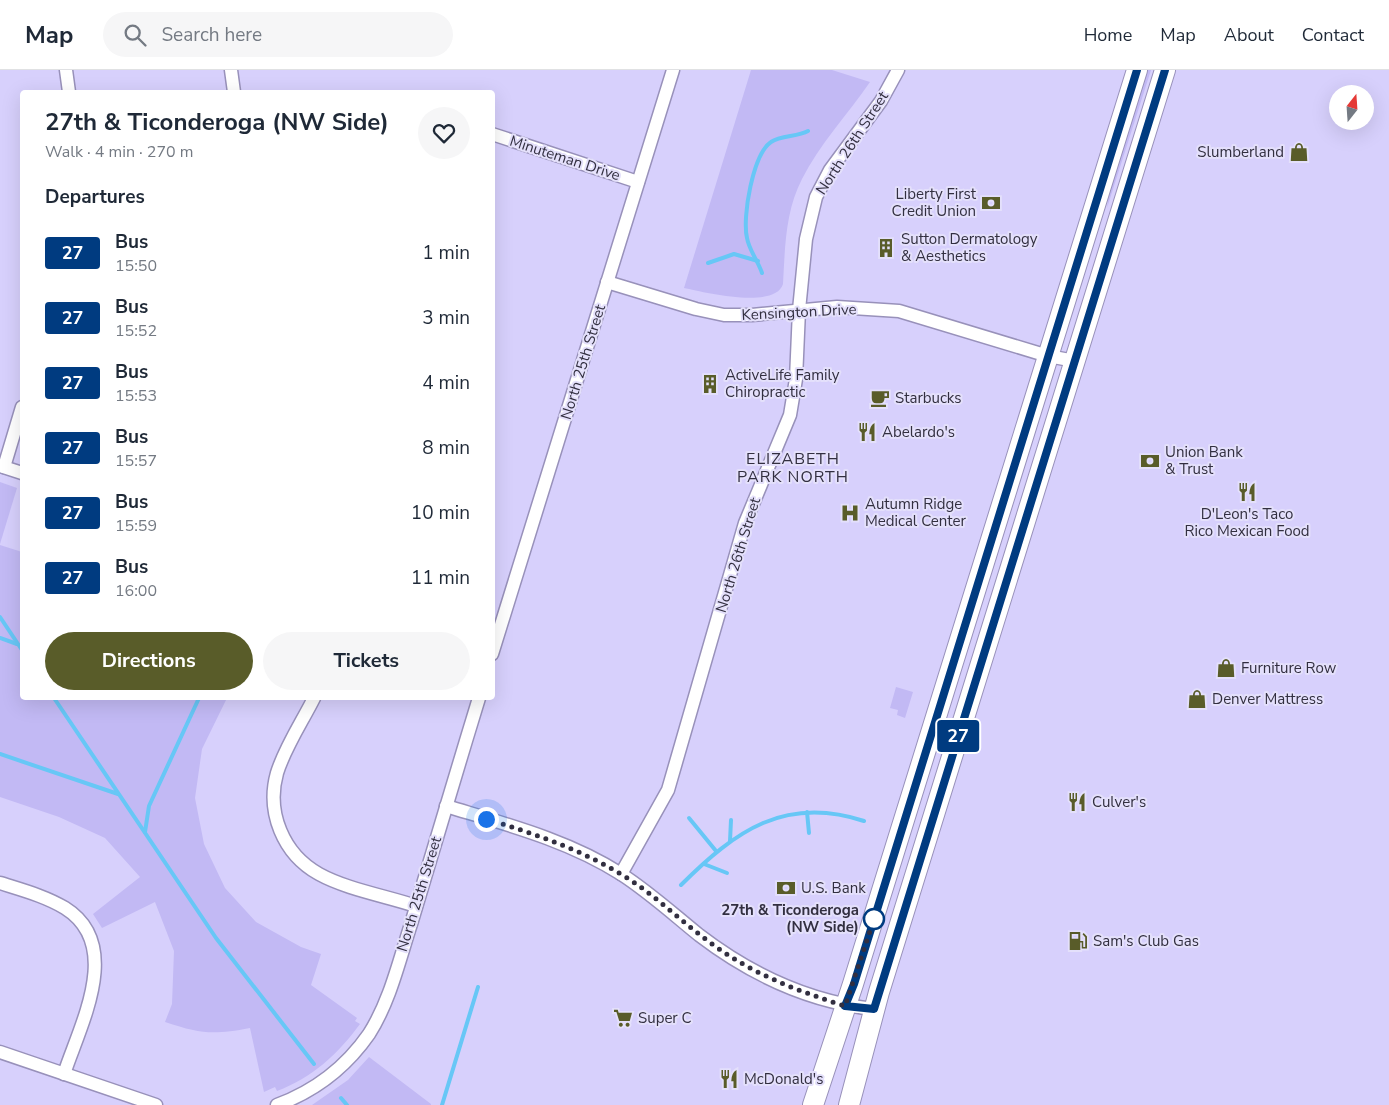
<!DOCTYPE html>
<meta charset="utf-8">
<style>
body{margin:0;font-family:"Nunito Sans",sans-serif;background:#f6f6f7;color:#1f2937;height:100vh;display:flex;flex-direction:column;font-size:19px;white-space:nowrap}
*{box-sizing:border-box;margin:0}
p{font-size:16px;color:#747a83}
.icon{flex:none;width:28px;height:28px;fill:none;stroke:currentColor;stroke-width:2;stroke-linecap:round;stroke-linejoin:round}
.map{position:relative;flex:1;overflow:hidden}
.panel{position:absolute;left:20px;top:20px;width:475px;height:610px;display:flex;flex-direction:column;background:#fff;border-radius:5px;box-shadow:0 5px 20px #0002}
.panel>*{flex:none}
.badge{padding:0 10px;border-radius:4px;font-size:18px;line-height:32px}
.needle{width:32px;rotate:17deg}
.controls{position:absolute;left:1329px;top:15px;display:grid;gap:10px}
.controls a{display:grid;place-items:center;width:45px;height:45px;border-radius:50%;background:#fff;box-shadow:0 5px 20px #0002;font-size:25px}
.you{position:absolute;width:25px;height:25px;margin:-12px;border:4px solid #fff;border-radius:50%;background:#1a73e8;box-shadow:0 0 0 8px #1a73e833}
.map>.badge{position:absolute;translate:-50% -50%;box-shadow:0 0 0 2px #fff}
h2{padding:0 25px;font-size:19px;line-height:45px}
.round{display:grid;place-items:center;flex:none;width:52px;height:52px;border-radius:26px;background:#f6f6f7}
.head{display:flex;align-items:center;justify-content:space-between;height:85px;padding:0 25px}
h1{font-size:24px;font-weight:700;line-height:38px}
.button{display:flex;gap:10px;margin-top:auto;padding:10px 25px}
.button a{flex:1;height:58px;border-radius:30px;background:#595c29;color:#fff;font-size:20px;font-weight:700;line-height:58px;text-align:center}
.button a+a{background:#f6f6f7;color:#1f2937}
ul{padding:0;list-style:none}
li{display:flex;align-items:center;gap:15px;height:65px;padding:0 25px}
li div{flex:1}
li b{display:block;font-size:19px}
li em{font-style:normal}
li .badge{min-width:55px;font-weight:700;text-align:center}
header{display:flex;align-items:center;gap:30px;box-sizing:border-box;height:70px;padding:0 25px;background:#fff;border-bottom:1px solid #e0e1e3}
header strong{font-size:24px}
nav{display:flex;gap:28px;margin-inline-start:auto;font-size:18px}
.search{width:350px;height:45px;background:#f6f6f7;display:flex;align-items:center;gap:12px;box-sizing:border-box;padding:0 18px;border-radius:28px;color:#747a83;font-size:19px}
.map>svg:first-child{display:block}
</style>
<header>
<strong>Map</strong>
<div class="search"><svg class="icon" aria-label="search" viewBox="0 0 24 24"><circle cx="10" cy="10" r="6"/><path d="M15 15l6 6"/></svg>Search here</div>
<nav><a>Home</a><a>Map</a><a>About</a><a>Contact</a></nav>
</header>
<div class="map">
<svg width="1389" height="1035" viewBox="0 0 1389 1035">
<rect width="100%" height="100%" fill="#d7d0fc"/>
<g fill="#c2b9f4">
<path d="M751,0H832L870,12C848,44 819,75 802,109C785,142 785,179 783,214C775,240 703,222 684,218Z"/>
<path d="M1144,0H1151L1107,138L1110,113Z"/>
<path d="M0,412L17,418L0,474Z"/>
<path d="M0,475L22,482V628H227L202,679L195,728L204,774L225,818L256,852L301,877L321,884L311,915L357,948L355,951L360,954C338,984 312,1008 277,1021L275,1017L264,1022L250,958C213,965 201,964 165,952L172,934L174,881L155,832L102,858L93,844L140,807L105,768L59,747L0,727Z"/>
<path d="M896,617L913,622L905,648L897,645L898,640L890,638Z"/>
<path d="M369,987L431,1034V1035H312L348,1010Z"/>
</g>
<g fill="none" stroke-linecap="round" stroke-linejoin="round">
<g stroke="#67c7f6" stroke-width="4">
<path d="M708,193L734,184L758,191"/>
<path d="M762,203C758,191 749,180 747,168C742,147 753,84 771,72C781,65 797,67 808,61"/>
<path d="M0,547L22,580"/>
<path d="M0,568L17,574"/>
<path d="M54,628L216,868L314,994"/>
<path d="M0,684L118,724"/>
<path d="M807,742L809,763"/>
<path d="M689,748L716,781"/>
<path d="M145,762L149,736L199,628"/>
<path d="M730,771L731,750"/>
<path d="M704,794L727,803"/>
<path d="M681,815C735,761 785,725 864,751"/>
<path d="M341,1028L347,1035"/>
<path d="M442,1035L478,917"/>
</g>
<g stroke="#9891ba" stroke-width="15">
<g id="street">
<path d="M66,0L69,22"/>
<path d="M231,0L234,22"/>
<path d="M492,64L638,112"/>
<path d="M607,212L696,239L724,245H752L837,237L899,241L1048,286L1075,291"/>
<path d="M0,396L22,403"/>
<path d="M4,397L22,337"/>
<path d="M492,584L673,0"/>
<path d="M314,628C302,652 285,677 277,703C266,742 283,784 319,804C346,819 386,826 416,836"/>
<path d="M446,736C505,754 568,770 621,804C649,822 673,844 699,865C750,904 810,932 874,939"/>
<path d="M621,804L668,720L745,453L790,345L796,309L799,240L806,169L816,127L830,100L881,31L898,0"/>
<path d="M0,813C22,820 45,826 65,838C124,875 80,955 64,1004"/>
<path d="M0,982L156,1035"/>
<path d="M277,1035C315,1021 346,997 369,964C390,931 399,891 411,854C434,778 456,703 479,628"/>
</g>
</g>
<g stroke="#9891ba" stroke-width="22">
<g id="primary">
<path d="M813,1035L853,914L1137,0"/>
<path d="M849,1035L879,922L1165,0"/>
</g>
</g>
<use href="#street" stroke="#fff" stroke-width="12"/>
<use href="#primary" stroke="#fff" stroke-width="20"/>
</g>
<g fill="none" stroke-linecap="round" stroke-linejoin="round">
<g stroke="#fff" stroke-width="11">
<path id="line" d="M1137,0L854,914L845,936L874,939L1165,0"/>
</g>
<use href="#line" stroke="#003b80" stroke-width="8"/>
<path stroke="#322f40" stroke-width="5" stroke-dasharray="0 9" d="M486,749C532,763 577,778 619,803C654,823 682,853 715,876C755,905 798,921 845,936L874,849"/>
</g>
<defs>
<g id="shop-bare" transform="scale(1.5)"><path d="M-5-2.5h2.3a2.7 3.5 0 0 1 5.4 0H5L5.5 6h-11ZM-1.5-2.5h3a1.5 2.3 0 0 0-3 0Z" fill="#595c29" stroke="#e4e0fb" stroke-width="2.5" paint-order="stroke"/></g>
<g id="bank-bare" transform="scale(1.5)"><path d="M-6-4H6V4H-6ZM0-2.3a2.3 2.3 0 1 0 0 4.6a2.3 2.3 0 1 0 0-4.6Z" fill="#595c29" stroke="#e4e0fb" stroke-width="2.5" paint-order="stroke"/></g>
<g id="building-bare" transform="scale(1.5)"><path d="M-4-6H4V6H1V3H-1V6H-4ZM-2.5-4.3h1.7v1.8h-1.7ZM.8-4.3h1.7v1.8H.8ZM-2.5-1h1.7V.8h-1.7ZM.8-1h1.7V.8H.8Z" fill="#595c29" stroke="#e4e0fb" stroke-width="2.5" paint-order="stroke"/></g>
<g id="cafe-bare" transform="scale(1.5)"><path d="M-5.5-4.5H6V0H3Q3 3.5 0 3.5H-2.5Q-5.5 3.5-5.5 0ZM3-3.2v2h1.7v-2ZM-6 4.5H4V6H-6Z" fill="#595c29" stroke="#e4e0fb" stroke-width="2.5" paint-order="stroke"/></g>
<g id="restaurant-bare" transform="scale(1.5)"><path d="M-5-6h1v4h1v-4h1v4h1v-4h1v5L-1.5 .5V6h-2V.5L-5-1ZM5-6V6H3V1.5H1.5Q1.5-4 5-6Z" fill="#595c29" stroke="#e4e0fb" stroke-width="2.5" paint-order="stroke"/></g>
<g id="hospital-bare" transform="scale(1.5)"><path d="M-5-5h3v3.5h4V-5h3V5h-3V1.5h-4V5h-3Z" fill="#595c29" stroke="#e4e0fb" stroke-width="2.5" paint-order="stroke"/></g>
<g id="fuel-bare" transform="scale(1.5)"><path d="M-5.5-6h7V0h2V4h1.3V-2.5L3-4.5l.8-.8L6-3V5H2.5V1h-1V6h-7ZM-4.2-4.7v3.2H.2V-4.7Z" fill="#595c29" stroke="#e4e0fb" stroke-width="2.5" paint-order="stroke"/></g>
<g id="supermarket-bare" transform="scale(1.5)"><path d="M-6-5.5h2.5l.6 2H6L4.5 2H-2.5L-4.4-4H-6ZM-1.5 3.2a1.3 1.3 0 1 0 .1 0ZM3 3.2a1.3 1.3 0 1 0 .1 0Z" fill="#595c29" stroke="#e4e0fb" stroke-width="2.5" paint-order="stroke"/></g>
</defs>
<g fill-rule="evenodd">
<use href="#shop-bare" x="1299" y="82"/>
<use href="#bank-bare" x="991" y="133"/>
<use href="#building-bare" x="886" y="178"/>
<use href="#building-bare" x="710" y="314"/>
<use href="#cafe-bare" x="880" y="328"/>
<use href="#restaurant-bare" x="867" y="362"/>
<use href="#bank-bare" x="1150" y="391"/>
<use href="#restaurant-bare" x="1247" y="422"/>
<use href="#hospital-bare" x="850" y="443"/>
<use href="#shop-bare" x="1226" y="598"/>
<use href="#shop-bare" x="1197" y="629"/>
<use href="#restaurant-bare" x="1077" y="732"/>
<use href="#bank-bare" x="786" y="818"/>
<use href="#fuel-bare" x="1078" y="871"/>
<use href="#supermarket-bare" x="623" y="948"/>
<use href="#restaurant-bare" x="729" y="1009"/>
</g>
<circle fill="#fff" stroke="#003b80" stroke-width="2.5" cx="874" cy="849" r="10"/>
<g text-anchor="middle" stroke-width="4" stroke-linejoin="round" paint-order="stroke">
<g font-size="15" fill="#322f40" stroke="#e4e0fb">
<text transform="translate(852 73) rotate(-57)" y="5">North 26th Street</text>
<text transform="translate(565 88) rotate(18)" y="5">Minuteman Drive</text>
<text transform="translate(799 242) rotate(-3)" y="5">Kensington Drive</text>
<text transform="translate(583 292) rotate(-73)" y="5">North 25th Street</text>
<text transform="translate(738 485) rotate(-73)" y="5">North 26th Street</text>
<text transform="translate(419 824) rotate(-73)" y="5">North 25th Street</text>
</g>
<g font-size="15" fill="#322f40" stroke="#e4e0fb" text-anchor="start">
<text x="1284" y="87" text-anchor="end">Slumberland</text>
<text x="976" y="129" text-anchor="end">Liberty First<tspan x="976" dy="17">Credit Union</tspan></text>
<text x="901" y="174">Sutton Dermatology<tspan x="901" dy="17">&amp; Aesthetics</tspan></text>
<text x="725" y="310">ActiveLife Family<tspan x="725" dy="17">Chiropractic</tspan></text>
<text x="895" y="333">Starbucks</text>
<text x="882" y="367">Abelardo's</text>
<text x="1165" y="387">Union Bank<tspan x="1165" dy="17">&amp; Trust</tspan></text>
<text x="865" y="439">Autumn Ridge<tspan x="865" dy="17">Medical Center</tspan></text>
<text x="1247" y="449" text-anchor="middle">D'Leon's Taco<tspan x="1247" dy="17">Rico Mexican Food</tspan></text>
<text x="1241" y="603">Furniture Row</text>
<text x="1212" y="634">Denver Mattress</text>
<text x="1092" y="737">Culver's</text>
<text x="801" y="823">U.S. Bank</text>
<text x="1093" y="876">Sam's Club Gas</text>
<text x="638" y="953">Super C</text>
<text x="744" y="1014">McDonald's</text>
</g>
<g font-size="15" font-weight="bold" fill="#322f40" stroke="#e4e0fb" text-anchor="end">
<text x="859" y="845">27th &amp; Ticonderoga<tspan x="859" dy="17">(NW Side)</tspan></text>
</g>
<g font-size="16" letter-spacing="1" fill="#322f40" stroke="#e4e0fb">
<text x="793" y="394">ELIZABETH<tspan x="793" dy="18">PARK NORTH</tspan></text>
</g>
</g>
</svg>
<div class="controls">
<a><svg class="needle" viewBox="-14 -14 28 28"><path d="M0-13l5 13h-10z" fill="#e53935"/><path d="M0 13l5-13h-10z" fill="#747a83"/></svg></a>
</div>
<div class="you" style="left:486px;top:749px"></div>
<b class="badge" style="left:958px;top:666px;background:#003b80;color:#fff">27</b>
<section class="panel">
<div class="head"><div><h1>27th &amp; Ticonderoga (NW Side)</h1><p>Walk · 4 min · 270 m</p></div><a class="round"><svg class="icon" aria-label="heart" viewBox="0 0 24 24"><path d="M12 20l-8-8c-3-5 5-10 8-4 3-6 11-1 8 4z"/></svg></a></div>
<h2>Departures</h2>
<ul>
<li><span class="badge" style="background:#003b80;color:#fff">27</span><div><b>Bus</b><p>15:50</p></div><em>1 min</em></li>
<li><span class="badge" style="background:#003b80;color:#fff">27</span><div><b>Bus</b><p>15:52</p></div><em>3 min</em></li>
<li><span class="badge" style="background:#003b80;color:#fff">27</span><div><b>Bus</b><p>15:53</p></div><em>4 min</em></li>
<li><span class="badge" style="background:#003b80;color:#fff">27</span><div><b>Bus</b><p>15:57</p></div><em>8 min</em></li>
<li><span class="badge" style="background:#003b80;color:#fff">27</span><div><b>Bus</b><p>15:59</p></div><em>10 min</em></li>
<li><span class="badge" style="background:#003b80;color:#fff">27</span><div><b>Bus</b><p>16:00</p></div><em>11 min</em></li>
</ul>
<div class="button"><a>Directions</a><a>Tickets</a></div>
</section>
</div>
